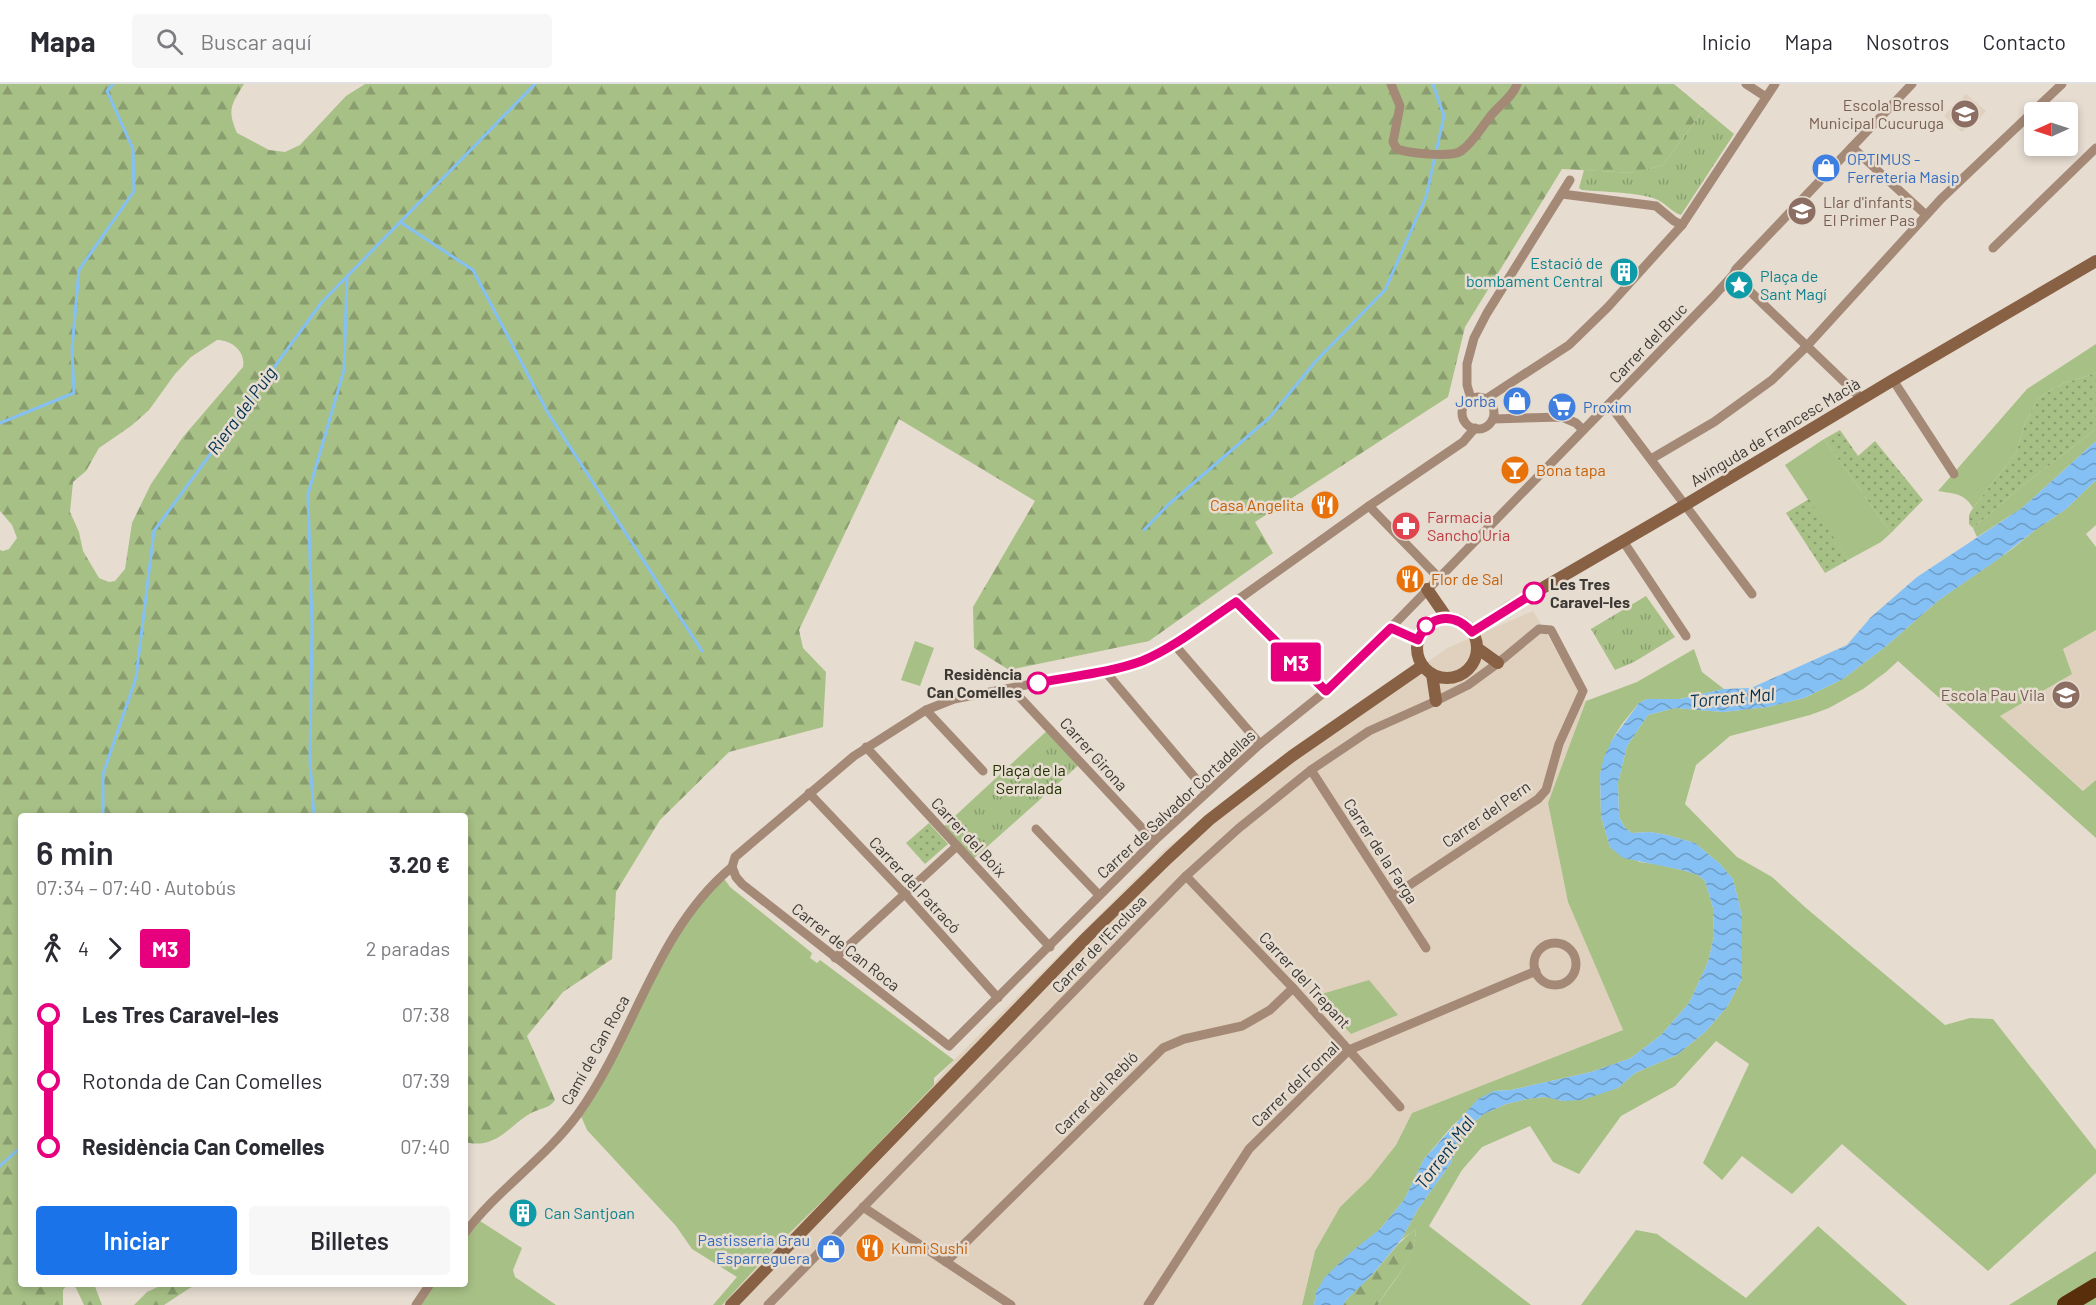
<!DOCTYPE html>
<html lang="es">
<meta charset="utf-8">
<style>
body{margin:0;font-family:Barlow,sans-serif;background:#f7f7f7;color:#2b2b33;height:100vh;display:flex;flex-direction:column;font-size:22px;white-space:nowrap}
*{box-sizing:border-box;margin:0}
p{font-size:20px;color:#7c7c81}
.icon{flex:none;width:33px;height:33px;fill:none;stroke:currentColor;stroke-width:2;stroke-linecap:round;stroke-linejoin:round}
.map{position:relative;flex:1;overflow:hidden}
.drawer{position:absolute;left:18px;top:729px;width:450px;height:474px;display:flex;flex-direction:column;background:#fff;border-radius:6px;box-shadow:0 3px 9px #0003}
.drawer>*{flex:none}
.badge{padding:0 12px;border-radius:4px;font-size:21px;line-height:39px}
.needle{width:39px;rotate:267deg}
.controls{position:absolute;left:2024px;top:18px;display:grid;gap:12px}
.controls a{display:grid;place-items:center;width:54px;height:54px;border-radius:6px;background:#fff;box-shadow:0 3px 9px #0003;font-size:30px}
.map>.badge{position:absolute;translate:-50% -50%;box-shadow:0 0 0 3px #fff}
.legs{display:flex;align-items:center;gap:9px;height:66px;padding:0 18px;font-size:20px}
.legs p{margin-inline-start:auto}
.headline{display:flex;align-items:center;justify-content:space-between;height:102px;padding:0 18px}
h1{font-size:33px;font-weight:600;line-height:45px}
.action{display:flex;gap:12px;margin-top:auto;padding:12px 18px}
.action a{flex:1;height:69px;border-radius:6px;background:#1a73e8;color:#fff;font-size:24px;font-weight:600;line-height:69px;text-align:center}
.action a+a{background:#f7f7f7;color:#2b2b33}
ul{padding:0 18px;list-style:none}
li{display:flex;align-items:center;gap:21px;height:66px;font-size:22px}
li i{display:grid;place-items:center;width:9px;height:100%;margin:0 8px;background:currentColor}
li i::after{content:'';width:15px;height:15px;margin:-8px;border:4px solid;border-radius:50%;background:#fff}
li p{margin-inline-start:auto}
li:first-child i{background:linear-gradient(#0000 50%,currentColor 0)}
li:last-child i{background:linear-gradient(currentColor 50%,#0000 0)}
header{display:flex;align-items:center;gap:36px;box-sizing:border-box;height:84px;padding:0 30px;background:#fff;border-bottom:2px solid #e1e1e2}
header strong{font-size:28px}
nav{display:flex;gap:33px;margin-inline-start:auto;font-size:21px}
.search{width:420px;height:54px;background:#f7f7f7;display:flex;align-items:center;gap:15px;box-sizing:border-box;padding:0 21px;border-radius:6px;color:#7c7c81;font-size:22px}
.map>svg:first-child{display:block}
</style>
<header>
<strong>Mapa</strong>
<div class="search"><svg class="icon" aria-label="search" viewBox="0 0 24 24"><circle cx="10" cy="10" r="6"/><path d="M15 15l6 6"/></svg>Buscar aquí</div>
<nav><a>Inicio</a><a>Mapa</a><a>Nosotros</a><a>Contacto</a></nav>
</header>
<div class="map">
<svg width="2096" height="1221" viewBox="0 0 2096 1221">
<defs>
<pattern id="forest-firs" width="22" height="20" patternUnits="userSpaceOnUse" patternTransform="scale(1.5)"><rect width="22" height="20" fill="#a7c086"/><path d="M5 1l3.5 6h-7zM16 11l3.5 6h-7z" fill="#899d6e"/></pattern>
<pattern id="park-tufts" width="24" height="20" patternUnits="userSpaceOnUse" patternTransform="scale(1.5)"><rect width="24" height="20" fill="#a7c086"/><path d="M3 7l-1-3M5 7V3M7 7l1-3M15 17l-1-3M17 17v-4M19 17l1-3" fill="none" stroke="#899d6e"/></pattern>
<pattern id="garden-dots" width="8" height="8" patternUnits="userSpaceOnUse" patternTransform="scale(1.5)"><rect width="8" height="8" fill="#a7c086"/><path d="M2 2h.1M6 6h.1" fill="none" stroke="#899d6e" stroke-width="1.8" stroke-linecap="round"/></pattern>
<pattern id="water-waves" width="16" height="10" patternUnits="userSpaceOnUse" patternTransform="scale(1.5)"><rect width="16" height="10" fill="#84c0f3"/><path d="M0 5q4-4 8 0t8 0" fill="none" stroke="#6d9dc6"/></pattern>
</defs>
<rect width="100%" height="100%" fill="#e6dcd0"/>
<g fill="#e0d1be">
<path d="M1966,10L1986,27L1975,40L1972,38L1962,48L1944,32L1957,17L1959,18Z"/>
<path d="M1533,527L1586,617L1548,719L1568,818L1623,946L1412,1029L1396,1061L1370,1094L1340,1123L1315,1167L1302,1221H722L778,1160L909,1028L954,976L1166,764L1447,564Z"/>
<path d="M2096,546V696L2084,707L2000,632L2072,590L2063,565Z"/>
</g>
<g fill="#a7c086">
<path d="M2096,260V289L2062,300L2046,309L2038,315L2025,339L2016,369L1973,424C1964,409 1955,410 1938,407L2027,305Z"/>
<path d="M2096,345V357L2022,424L1977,453L1973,444L2017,406Z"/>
<path d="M1824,355L1891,449L1881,458L1848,476L1785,381Z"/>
<path d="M2096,396V441L2086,450L2096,463V546L2063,565L2072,590L2000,632L2083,707L2096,696V754L1898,577L1886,588L1863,605L1829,624L1810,631L1730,652L1696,681L1685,720L1737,773L1772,793L1806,824L1945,941L1970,934L1993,935L2096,1066V1089L1988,1187L1842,1060L1792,1110L1742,1072L1722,1096L1703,1079L1749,980L1716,957L1675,1002L1621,1032L1579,1090L1553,1078L1530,1042L1482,1063L1462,1086L1429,1142L1531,1221H1378C1394,1194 1414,1179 1416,1145L1401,1156L1418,1125L1451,1079L1457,1058L1468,1043L1484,1030L1506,1020L1527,1015L1545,1013L1563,1017L1618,1004L1635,989L1677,971L1705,948L1727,923L1742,895V832L1733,795L1720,780L1695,759L1667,751L1650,748L1632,749L1625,744L1619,733L1618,699L1627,662L1648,631L1675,624L1723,628L1768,623L1804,614L1843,595L1885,563L1939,516L2012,465L2034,447L2066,425Z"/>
<path d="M915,557L934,564L920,602L901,596Z"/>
<path d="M1694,565L1702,588L1724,605L1680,615H1647L1639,619L1622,640L1612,656L1600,690L1601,732L1610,763L1639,778L1656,780L1682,786L1698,791L1705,797L1713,824L1714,852L1708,878L1689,919L1661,951L1631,974L1591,988L1511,1006L1494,1007L1453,1041L1424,1075L1404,1116L1380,1145L1338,1181L1316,1208L1314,1221H1302L1315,1167L1340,1123L1370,1094L1396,1061L1412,1029L1623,946L1568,818L1548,719L1586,617L1637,598Z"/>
<path d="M725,796L730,803L812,869L810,874L817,879L820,876L954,976L934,994V1001L839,1101L778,1160L722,1221H713L737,1193L692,1165L676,1142L587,1046L581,1032L681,846L719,797Z"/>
<path d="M1369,896L1398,931L1351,950L1315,912Z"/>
<path d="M480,1137L522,1164L513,1186L515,1193L556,1221H421L435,1200H465V1156Z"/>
<path d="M1818,1142L1907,1221H1581L1636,1146L1657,1150L1746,1214Z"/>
<path d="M2096,1167V1221H2009Z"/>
</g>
<g fill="url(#forest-firs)" fill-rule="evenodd">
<path d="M0,0H244C231,21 227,26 237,49L269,66L285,68L300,61L346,12L365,0H1674L1704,25L1663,81L1635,89L1562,85L1465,243L1448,313L1255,438L1273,469L1149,557L1009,586L974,564L973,523L1035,417L899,335L799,546L803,564L826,588L823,643L729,668L660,736L616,808L612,875L563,908L527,952L555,1016C549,1025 540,1024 531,1029C516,1037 505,1053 488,1058C480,1060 473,1060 465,1058V732H21V1200H68L63,1206V1221H0V466L3,467L9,465L17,454L12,441L0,427ZM217,256C232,256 246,268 243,283L183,353L151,400L132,439L125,485L115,497L109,498L99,494L83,467L79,448L70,428L73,398L86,387L99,364L131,342L149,326L175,290L191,273Z"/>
<path d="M1416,1145C1414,1181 1394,1192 1378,1221H1343C1350,1210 1360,1202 1370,1193C1386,1176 1396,1159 1416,1145Z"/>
<path d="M71,1200H94L102,1221H84L76,1204Z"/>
<path d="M164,1200H196L164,1221H134L147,1208Z"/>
</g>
<g fill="url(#park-tufts)">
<path d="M1704,25L1734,50L1681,131C1672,128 1666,120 1658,116C1640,108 1602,108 1582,106L1579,104L1584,86L1634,89L1663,81Z"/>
<path d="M1646,512L1675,553L1634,578L1615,586L1591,545Z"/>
<path d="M1050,644L1081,679L971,777L941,745Z"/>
</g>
<g fill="url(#garden-dots)">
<path d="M2096,289V345L2017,406L1973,444L1969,440V431L1973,424L2016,369L2025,339L2038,315L2046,309L2062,300Z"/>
<path d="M1840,346L1858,372L1875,357L1923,416L1891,449L1824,355Z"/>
<path d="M1809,415L1848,476L1825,489L1786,429Z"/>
<path d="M929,739L948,760L925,780L906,759Z"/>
</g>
<path fill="url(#water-waves)" d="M2096,357V396L2066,425L2034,447L1997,476L1939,516L1885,563L1843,595L1804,614L1768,623L1723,628L1675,624L1648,631L1627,662L1618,699L1619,733L1625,744L1632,749L1650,748L1667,751L1695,759L1720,780L1733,795L1742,832V895L1727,923L1705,948L1677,971L1635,989L1618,1004L1582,1016L1563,1017L1545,1013L1527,1015L1506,1020L1484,1030L1468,1043L1457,1058L1451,1079L1418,1125L1401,1156L1371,1192L1348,1214L1343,1221H1314L1316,1208L1325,1193L1351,1168L1380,1145L1404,1116L1424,1075L1478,1015L1494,1007L1511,1006L1591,988L1631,974L1661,951L1689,919L1708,878L1714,852L1713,824L1705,797L1698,791L1682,786L1623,774L1610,763L1601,732L1600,690L1604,673L1612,656L1639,619L1647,615H1680L1724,605L1751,604L1847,561L1871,533L1917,493L2022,424Z"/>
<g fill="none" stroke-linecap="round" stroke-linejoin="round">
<g stroke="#84c0f3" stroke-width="3">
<path d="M400,138L473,186L548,329L702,567"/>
<path d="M0,339L74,309L72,265L79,186L134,107L133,65L107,7L113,0"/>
<path d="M1144,446L1168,421L1269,334L1316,277L1385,206L1426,113L1444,32L1433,0"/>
<path d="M103,732V690L136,594L154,447L322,218L535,0"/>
<path d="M314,732L310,678L312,540L308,410L344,286L347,193"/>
<path d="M0,1082L21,1063"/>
</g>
<g stroke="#a58977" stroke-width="9">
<path d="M1391,0L1400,22L1393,58L1397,65C1408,69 1451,74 1461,67C1474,58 1483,40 1494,28C1502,19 1513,12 1517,0"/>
<path d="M1746,0L1766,13"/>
<path d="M1852,63L1926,131"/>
<path d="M1562,110L1656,122L1674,137L1682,141"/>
<path d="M1993,164L2096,64"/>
<path d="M1733,191L1862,315"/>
<path d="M1893,296L1954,390"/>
<circle cx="1478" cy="329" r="16"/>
<path d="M1471,315L1467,301V280L1474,254L1487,229L1570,96"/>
<path d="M1486,315L1569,261L1608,223L1682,141L1775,0"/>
<path d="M1609,320L1752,510"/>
<path d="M1493,335L1562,333L1576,339L1583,346"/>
<path d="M1651,375L1714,338L1772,296L1806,263L1941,115L2062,0"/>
<path d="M1369,422L1439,494"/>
<path d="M1623,457L1686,552"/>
<path d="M1236,517L1326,607"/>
<path d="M1173,559L1260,660"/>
<path d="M1104,586L1207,708"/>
<path d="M1012,605L1154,757"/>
<path d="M926,626L983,687"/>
<path d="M866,663L1050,863"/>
<path d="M1311,686L1426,864"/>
<path d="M809,709L904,809L998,914"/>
<path d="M1036,745L1099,811"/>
<path d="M732,783L736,793L742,800L949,962L1154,757L1260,660L1326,607L1368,567L1713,213L1733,191L1736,185L1912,0"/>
<path d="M732,783L735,773L854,672L926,626L954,615L1104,586L1132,580L1153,572L1236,517L1369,422L1463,358L1475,344"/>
<path d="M1186,792L1293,904L1400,1023"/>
<circle cx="1555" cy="880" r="21"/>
<path d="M835,874L957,762"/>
<path d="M863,1123L1011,1221"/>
<path d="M465,1149C498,1105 545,1075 578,1030C635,951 655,847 732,783"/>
<path d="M946,1178L1163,964L1184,955L1242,942L1270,926L1293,904"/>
<path d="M416,1221L430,1200"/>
<path d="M768,1221L1186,792L1239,744L1311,686L1369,647L1436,617L1468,601L1498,579L1539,545L1551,546L1583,607L1559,660L1546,706L1538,715L1393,812"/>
<path d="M1148,1221L1249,1065L1349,966L1536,887"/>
</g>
<g stroke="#886145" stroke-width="12">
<path d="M1427,505L1447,534"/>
<circle cx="1447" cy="564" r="30"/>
<path d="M1391,544L1418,556"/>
<path d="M1472,548L1508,524L1685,421L1893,296L2096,177"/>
<path d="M1477,564L1498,579"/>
<path d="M1432,590L1436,617"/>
<path d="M731,1221L1087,853L1168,774L1209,736L1292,672L1422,582"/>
</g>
<path stroke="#582e0b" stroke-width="18" d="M2066,1221L2096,1203"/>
</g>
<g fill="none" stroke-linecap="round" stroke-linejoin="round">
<g stroke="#fff" stroke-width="14">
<path id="line-1" d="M1038,599C1072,592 1109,589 1142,577C1174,564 1207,537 1236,518L1326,607L1391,544L1418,556C1429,530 1454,528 1472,548L1534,509"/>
</g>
<use href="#line-1" stroke="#e6007e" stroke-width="9"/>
</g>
<defs>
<g id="school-disc" transform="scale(1.5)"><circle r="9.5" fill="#8d6e63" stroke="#e6dcd0"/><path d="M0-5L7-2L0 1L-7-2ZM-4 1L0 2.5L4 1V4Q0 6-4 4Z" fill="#fff"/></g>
<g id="shop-disc" transform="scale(1.5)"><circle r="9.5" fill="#3f7fe0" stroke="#e6dcd0"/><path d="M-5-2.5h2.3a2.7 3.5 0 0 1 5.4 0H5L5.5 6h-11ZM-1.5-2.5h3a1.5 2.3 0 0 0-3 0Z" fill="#fff"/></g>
<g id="building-disc" transform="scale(1.5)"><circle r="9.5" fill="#0f9aa8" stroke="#e6dcd0"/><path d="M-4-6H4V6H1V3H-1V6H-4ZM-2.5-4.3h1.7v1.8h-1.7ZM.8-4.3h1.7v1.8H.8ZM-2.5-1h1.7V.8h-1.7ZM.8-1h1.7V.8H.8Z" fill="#fff"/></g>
<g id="sight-disc" transform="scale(1.5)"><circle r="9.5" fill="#0f9aa8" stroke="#e6dcd0"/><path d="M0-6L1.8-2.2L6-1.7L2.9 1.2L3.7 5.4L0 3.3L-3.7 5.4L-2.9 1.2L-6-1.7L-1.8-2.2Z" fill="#fff"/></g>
<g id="supermarket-disc" transform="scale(1.5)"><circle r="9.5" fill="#3f7fe0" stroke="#e6dcd0"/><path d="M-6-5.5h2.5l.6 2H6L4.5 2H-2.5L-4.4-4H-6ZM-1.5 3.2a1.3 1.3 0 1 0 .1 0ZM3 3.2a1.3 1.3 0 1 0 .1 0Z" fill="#fff"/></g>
<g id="bar-disc" transform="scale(1.5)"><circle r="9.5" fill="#e8710a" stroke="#e6dcd0"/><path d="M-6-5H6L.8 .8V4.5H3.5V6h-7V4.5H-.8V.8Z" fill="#fff"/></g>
<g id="restaurant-disc" transform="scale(1.5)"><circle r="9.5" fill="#e8710a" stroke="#e6dcd0"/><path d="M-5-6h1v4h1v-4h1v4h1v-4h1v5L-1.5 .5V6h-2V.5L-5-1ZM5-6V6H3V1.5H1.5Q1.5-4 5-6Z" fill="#fff"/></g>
<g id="pharmacy-disc" transform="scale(1.5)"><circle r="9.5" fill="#e0444e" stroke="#e6dcd0"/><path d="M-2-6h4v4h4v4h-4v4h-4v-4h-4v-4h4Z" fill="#fff"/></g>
</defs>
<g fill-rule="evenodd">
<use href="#school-disc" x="1965" y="30"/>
<use href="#shop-disc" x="1826" y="84"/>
<use href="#school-disc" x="1802" y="127"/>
<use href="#building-disc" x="1624" y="188"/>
<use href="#sight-disc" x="1739" y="201"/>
<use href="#shop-disc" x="1517" y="317"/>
<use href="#supermarket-disc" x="1562" y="323"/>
<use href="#bar-disc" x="1515" y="386"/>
<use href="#restaurant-disc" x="1325" y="421"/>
<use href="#pharmacy-disc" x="1406" y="442"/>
<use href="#restaurant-disc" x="1410" y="495"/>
<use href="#school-disc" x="2066" y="611"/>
<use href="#building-disc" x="523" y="1129"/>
<use href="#restaurant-disc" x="870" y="1164"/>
<use href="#shop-disc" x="831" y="1165"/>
</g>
<g fill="#fff" stroke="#e6007e" stroke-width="3">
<circle cx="1534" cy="509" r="10"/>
<circle cx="1426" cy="542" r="8"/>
<circle cx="1038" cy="599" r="10"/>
</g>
<g text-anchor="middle" stroke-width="5" stroke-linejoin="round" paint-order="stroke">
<g font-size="16" fill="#785e54" stroke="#e6dcd0" text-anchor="end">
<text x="1944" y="27">Escola Bressol<tspan x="1944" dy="18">Municipal Cucuruga</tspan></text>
<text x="1823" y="124" text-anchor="start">Llar d'infants<tspan x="1823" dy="18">El Primer Pas</tspan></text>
<text x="2045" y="617">Escola Pau Vila</text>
</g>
<g font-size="16" fill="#366cbe" stroke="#e6dcd0" text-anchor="start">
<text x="1847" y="81">OPTIMUS -<tspan x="1847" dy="18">Ferreteria Masip</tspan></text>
<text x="1496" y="323" text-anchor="end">Jorba</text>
<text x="1583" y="329">Proxim</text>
<text x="810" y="1162" text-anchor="end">Pastisseria Grau<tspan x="810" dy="18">Esparreguera</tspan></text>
</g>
<g font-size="16" fill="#0d838f" stroke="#e6dcd0" text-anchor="start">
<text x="1603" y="185" text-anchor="end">Estació de<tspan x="1603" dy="18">bombament Central</tspan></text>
<text x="1760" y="198">Plaça de<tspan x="1760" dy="18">Sant Magí</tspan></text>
<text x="544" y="1135">Can Santjoan</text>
</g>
<g font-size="16" fill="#3c3834" stroke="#e6dcd0">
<text transform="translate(1648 259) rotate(-46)" y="6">Carrer del Bruc</text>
<text transform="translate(1775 348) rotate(-31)" y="6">Avinguda de Francesc Macià</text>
<text transform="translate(1094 670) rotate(48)" y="6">Carrer Girona</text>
<text transform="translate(1176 720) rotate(-43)" y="6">Carrer de Salvador Cortadellas</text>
<text transform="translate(1486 730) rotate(-35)" y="6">Carrer del Pern</text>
<text transform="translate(969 753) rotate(47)" y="6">Carrer del Boix</text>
<text transform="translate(1381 767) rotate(57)" y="6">Carrer de la Farga</text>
<text transform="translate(915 801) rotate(47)" y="6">Carrer del Patracó</text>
<text transform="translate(1099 860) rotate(-46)" y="6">Carrer de l'Enclusa</text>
<text transform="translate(846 863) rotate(38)" y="6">Carrer de Can Roca</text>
<text transform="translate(1305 896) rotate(47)" y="6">Carrer del Trepant</text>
<text transform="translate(595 966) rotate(-61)" y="6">Camí de Can Roca</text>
<text transform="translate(1295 1000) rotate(-44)" y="6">Carrer del Fornal</text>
<text transform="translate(1096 1009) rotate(-45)" y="6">Carrer del Rebló</text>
</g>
<g font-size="16" fill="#c56008" stroke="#e6dcd0" text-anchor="start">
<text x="1536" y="392">Bona tapa</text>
<text x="1304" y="427" text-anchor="end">Casa Angelita</text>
<text x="1431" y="501">Flor de Sal</text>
<text x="891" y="1170">Kumi Sushi</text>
</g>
<g font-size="16" fill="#be3a42" stroke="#e6dcd0" text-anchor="start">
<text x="1427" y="439">Farmacia<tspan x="1427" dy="18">Sancho Uria</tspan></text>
</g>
<g font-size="16" font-weight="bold" fill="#3c3834" stroke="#e6dcd0" text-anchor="start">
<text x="1550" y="506">Les Tres<tspan x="1550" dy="18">Caravel-les</tspan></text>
<text x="1022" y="596" text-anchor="end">Residència<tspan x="1022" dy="18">Can Comelles</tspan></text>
</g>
<g font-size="16" fill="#203100" stroke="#e6dcd0">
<text x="1029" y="692">Plaça de la<tspan x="1029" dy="18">Serralada</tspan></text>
</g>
<g font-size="18" font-style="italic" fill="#003151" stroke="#e6dcd0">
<text transform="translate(242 327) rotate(-54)" y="6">Riera del Puig</text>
<text transform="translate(1732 614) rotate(-5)" y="6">Torrent Mal</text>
<text transform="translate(1445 1069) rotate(-53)" y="6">Torrent Mal</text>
</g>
</g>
</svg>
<div class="controls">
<a><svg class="needle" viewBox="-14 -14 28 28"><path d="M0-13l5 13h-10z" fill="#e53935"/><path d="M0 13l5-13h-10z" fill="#7c7c81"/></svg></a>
</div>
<b class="badge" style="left:1296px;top:578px;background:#e6007e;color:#fff">M3</b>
<section class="drawer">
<div class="headline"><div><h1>6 min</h1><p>07:34 – 07:40 · Autobús</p></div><b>3.20 €</b></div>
<div class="legs"><svg class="icon" aria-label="walk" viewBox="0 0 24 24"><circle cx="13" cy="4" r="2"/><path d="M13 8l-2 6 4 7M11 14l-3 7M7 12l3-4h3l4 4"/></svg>4<svg class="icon" aria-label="forward" viewBox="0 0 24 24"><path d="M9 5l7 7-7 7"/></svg><b class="badge" style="background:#e6007e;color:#fff">M3</b><p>2 paradas</p></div>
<ul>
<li><i style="color:#e6007e"></i><b>Les Tres Caravel-les</b><p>07:38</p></li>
<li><i style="color:#e6007e"></i><span>Rotonda de Can Comelles</span><p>07:39</p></li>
<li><i style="color:#e6007e"></i><b>Residència Can Comelles</b><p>07:40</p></li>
</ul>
<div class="action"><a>Iniciar</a><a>Billetes</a></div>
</section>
</div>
